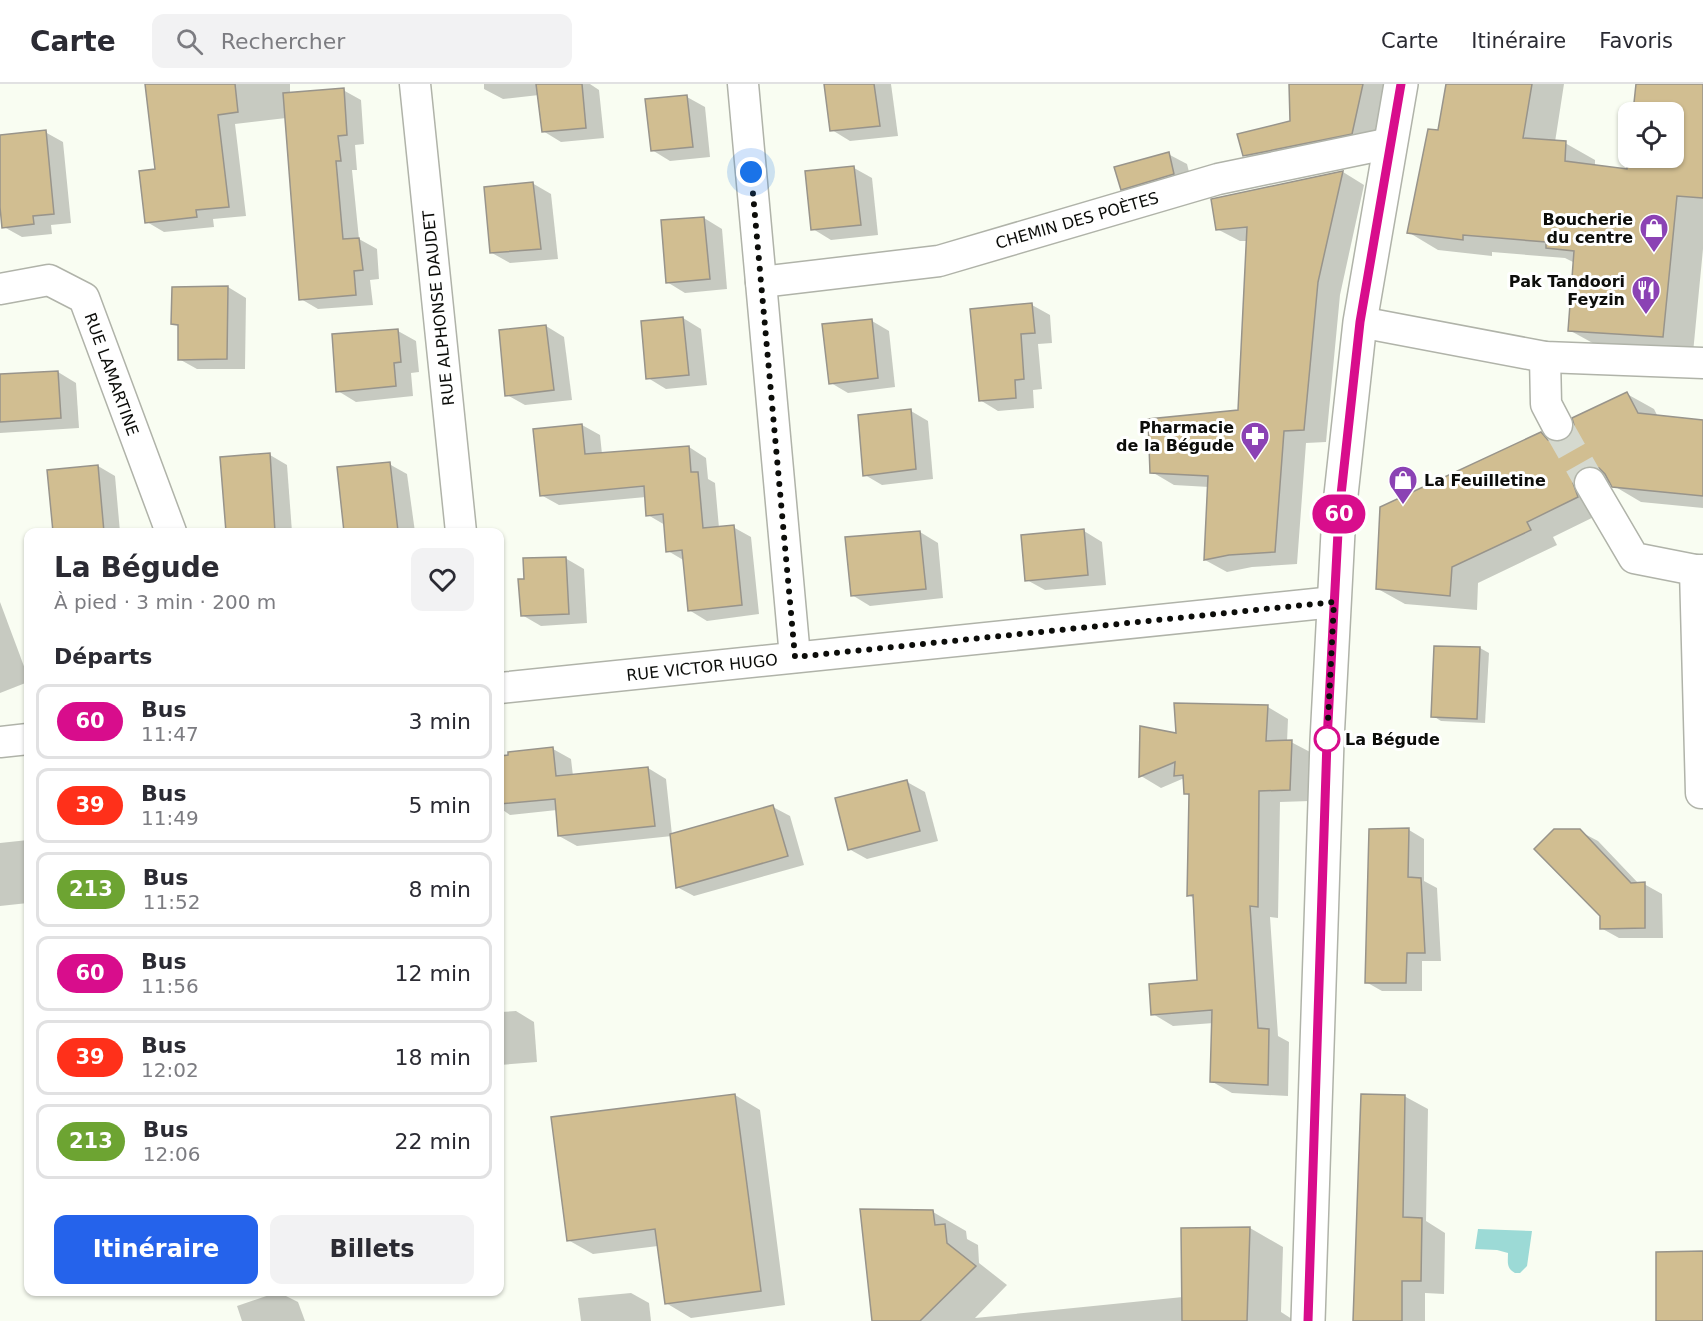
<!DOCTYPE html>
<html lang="fr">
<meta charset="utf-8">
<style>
body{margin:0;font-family:"DejaVu Sans",sans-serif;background:#f2f2f3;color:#2b2b33;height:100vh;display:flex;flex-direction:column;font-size:22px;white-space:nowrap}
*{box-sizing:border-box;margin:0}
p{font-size:20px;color:#7c7c81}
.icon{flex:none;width:33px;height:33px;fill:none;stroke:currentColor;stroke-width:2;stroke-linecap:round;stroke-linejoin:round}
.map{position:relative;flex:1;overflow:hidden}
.drawer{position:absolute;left:24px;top:444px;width:480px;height:768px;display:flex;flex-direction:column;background:#fff;border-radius:12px;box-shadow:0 2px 4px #0004}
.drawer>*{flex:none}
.badge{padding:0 12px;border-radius:20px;font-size:21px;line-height:39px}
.buttons{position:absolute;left:1618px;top:18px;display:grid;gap:12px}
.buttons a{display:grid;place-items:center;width:66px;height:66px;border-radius:12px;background:#fff;box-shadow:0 2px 4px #0004;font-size:30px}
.you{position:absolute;width:30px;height:30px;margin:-15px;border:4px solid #fff;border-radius:50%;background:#1a73e8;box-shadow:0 0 0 9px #1a73e833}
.map>.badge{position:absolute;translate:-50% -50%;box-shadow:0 0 0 3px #fff}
h2{padding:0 30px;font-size:22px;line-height:54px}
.round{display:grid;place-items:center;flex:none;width:63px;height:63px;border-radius:12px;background:#f2f2f3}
.head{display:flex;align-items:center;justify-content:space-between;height:102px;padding:0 30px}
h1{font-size:28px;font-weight:800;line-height:45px}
.primary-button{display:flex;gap:12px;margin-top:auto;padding:12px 30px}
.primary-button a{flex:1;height:69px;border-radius:12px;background:#2563eb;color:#fff;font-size:24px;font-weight:800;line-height:69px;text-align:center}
.primary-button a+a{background:#f2f2f3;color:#2b2b33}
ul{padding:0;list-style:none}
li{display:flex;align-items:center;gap:18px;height:75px;margin:0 12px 9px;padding:0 18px;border:3px solid #e1e1e2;border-radius:12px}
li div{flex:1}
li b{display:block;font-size:22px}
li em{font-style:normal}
li .badge{min-width:66px;font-weight:700;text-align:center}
header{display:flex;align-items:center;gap:36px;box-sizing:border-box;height:84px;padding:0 30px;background:#fff;border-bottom:2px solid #e1e1e2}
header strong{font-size:28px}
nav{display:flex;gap:33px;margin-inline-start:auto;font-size:21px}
.search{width:420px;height:54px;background:#f2f2f3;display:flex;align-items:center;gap:15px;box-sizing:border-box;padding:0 21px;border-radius:12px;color:#7c7c81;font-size:22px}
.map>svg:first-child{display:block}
</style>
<header>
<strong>Carte</strong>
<div class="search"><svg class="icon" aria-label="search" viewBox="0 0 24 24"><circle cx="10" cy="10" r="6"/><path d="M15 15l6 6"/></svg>Rechercher</div>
<nav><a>Carte</a><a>Itinéraire</a><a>Favoris</a></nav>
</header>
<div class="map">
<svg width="1703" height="1237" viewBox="0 0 1703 1237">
<rect width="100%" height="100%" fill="#f9fdf2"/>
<path fill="#9cdad6" d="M1478,1145L1532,1147L1527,1182L1520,1189H1515C1506,1184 1508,1178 1508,1169L1497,1166L1475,1165Z"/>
<g fill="#0003">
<path d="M146,0H290V10L343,6L361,16L364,60L355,61L357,86H352L359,155L377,165L379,195L370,196L373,221L318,225L301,215L286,34L235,40L246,132L213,135L214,143L164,148L147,138L157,86Z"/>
<path d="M484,0H590L599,6L604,54L561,58L543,47L539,11L503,15L484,5Z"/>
<path d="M826,0H891L898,52L850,57L832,46Z"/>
<path d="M1291,0H1387L1373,61L1266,84L1244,71L1291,38Z"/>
<path d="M1447,0H1564L1555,58L1565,59L1595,76V82L1629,87L1630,74H1674V28H1634L1637,0H1703V165L1693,269L1600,263L1569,246L1575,179L1565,174L1492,168V172L1438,166L1408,148L1439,47Z"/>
<path d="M687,13L705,23L710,73L670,77L652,66Z"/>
<path d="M45,48L63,58L71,139L51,141L52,150L22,153L4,143L0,109V85Z"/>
<path d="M1168,70L1187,80L1192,100L1140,115L1122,105Z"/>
<path d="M854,84L872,94L878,151L831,156L813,145Z"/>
<path d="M1343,88L1364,101L1340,211L1326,358L1306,359L1297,480L1252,483L1227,488L1205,476L1209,403L1174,401L1152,388L1240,327L1248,157H1240L1217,145Z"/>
<path d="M532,99L551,110L558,175L510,179L492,169Z"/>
<path d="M704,134L722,145L727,205L685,209L667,198Z"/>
<path d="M228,203L246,214L245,285H197L179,275L180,243L173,239V204Z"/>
<path d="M1032,221L1050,231L1052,259L1038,260L1042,305L1033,306L1034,324L998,327L980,316Z"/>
<path d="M683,234L701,245L707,301L666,305L648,294Z"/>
<path d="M872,237L889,247L895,303L848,309L831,299Z"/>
<path d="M546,242L564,253L572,316L525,321L507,311Z"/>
<path d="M398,247L416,257L419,288L411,289L413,312L356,318L338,307Z"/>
<path d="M58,288L76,299L79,344L0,349V292Z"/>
<path d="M1627,310L1654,325L1658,333L1703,343V424L1641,418L1614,402L1611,398L1609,399L1602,405L1604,428L1553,453L1557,461L1478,499L1477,526L1405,520L1378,505L1541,350L1558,359L1565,358Z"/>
<path d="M911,327L928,337L933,395L882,401L865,391Z"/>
<path d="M582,341L600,351L602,370L689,363L706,374L708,395L715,399L719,444L733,443L751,453L759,530L707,537L689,526L685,477L668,467L665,441L648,431L646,413L559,421L541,411Z"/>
<path d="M270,371L287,381L292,448H227L221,375Z"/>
<path d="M389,380L407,390L415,448H346L339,385Z"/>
<path d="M98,382L115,392L120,448H54L49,387Z"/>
<path d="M1084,447L1102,458L1106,501L1045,506L1027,496Z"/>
<path d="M920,448L938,459L943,514L870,522L852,511Z"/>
<path d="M565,474L584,485L587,539L541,542L522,531L525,496Z"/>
<path d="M0,518L28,593V598L0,609Z"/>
<path d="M1480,564L1489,569L1485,639L1441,637L1433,632Z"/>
<path d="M1268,623L1288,635L1287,658H1291L1312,669L1310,717L1280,718L1278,834L1270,833L1278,952L1289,958L1288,1012L1232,1009L1211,997L1214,939L1173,942L1153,930L1198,897L1195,815L1188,811L1190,712L1185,709V696L1182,695L1161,704L1141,692L1177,650Z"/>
<path d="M553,665L571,675L573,692L648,684L666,695L672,751L773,723L790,732L804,781L694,812L677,803L672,752L577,762L559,752L557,726L510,731L500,724V673Z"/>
<path d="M907,698L925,708L938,757L867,775L849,765Z"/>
<path d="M1409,746L1424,755V797L1437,804L1441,877H1422V907H1382L1366,898Z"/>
<path d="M1579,747L1598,757L1639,800H1644L1662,810L1663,854H1619L1601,844V831Z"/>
<path d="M28,756V819L0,822V759Z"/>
<path d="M516,927L534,938L537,978L500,981V928Z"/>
<path d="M735,1011L760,1026L785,1221L691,1234L666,1219L658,1162L593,1170L568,1156Z"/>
<path d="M1404,1012L1428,1025L1426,1137L1445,1149L1444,1210L1425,1209V1237H1354Z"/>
<path d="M933,1128L966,1147L967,1155L978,1161L979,1179L1007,1201L975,1234L1183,1213L1250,1144L1283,1163L1281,1228L1295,1237H874Z"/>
<path d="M278,1208L298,1218L305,1237H242L237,1222Z"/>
<path d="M631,1209L649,1219L651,1237H581L578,1214Z"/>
</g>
<g fill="#d1be91" stroke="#98948b" stroke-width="1.5">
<path d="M145,0H235L238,28L218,31L229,123L196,126L197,133L145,139L139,87L155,85Z"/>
<path d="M536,0H582L586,44L542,48Z"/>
<path d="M824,0H874L880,42L830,47Z"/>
<path d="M1289,0H1363L1352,50L1243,72L1237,50L1290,37Z"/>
<path d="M1446,0H1532L1523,54L1566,57L1565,77L1627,85L1629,67V74H1674V28H1633L1636,0H1703V114L1677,112L1663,253L1568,247L1574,167L1546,164V158L1463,151V156L1407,149L1428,45L1438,46Z"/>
<path d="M344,4L347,51L338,52L341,77H336L343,155L359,154L363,186L354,187L356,211L299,216L283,9Z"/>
<path d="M687,11L693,63L651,67L645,15Z"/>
<path d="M46,46L54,130L33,132L34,140L2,144L0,123V51Z"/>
<path d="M1169,68L1174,90L1121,106L1114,83Z"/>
<path d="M854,82L861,141L811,146L805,87Z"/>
<path d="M1343,87L1318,198L1304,346L1284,347L1275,468L1229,471L1204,476L1208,392L1150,389L1148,335L1238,326L1247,143L1216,146L1211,115Z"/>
<path d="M533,98L541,165L490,169L484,103Z"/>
<path d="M704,133L710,195L666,199L661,136Z"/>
<path d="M228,202L227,275L178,276V241L171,240L172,203Z"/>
<path d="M1032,219L1035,249L1021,250L1024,295L1015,296L1016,314L979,317L970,225Z"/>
<path d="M683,233L689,291L646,295L641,237Z"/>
<path d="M872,235L878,294L829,300L822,240Z"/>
<path d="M546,241L554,306L505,312L499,246Z"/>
<path d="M398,245L401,278L394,279L396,302L336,308L332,250Z"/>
<path d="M58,287L61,334L0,338V290Z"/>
<path d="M1627,308L1638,329L1703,336V412L1612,403L1605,390L1599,384L1590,382L1582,384L1575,390L1573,399L1578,413L1527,438L1531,446L1452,483L1450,512L1376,505L1380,423L1541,348L1548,356L1556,358L1564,356L1572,350L1574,341L1572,334Z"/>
<path d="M911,325L916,385L863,392L858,331Z"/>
<path d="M582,340L585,370L689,362L691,388H698L703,444L734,441L742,521L688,527L682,466L666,468L663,430L646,432L644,402L540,412L533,345Z"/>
<path d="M270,369L275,448H226L220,373Z"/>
<path d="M390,378L398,447L381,448H344L337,383Z"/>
<path d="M98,381L104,448H53L47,386Z"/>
<path d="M1084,445L1088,491L1025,497L1021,451Z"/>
<path d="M920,447L926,505L851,512L845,453Z"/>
<path d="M566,473L569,530L521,532L518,495H524L523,474Z"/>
<path d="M1434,562L1480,563L1477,635L1431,633Z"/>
<path d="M1174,619L1268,621L1266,657L1292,656L1290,706L1259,707L1258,823L1250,822L1258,944L1269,945L1268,1001L1210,998L1212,926L1151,931L1149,900L1197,896L1193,811L1187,812L1189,710H1184L1183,691L1174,692L1175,678L1139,693L1140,642L1176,649Z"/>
<path d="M553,663L556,692L648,683L655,742L558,752L555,715L500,720V672L508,671V668Z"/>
<path d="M907,696L920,747L848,766L835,714Z"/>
<path d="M773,721L788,772L676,804L670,750Z"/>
<path d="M1409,744L1408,793L1421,794L1425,869H1407L1406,899H1365L1369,745Z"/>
<path d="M1554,745H1580L1631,799L1645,798V844L1600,845V832L1534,765Z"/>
<path d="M735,1010L761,1207L665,1220L655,1145L567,1157L551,1033Z"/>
<path d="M1361,1010L1405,1011L1403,1133L1422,1134L1421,1197H1402V1237H1353Z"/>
<path d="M860,1125L933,1126L935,1141L945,1140L947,1159L976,1182L920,1237H872Z"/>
<path d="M1250,1143L1247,1237H1182L1181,1144Z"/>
<path d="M1703,1167V1237H1656V1168Z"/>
</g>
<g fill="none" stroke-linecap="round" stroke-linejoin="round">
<path stroke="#d5d9cf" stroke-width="30" stroke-dasharray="30 15" stroke-linecap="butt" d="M1557,341L1590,399"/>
<g stroke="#b0b3a9" stroke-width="33">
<g id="street">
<path d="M415,0L461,448"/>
<path d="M743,0L795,573"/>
<path d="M761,198L939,177L1218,95L1391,59"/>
<path d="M0,205L49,196L84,214L171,448"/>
<path d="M1360,238L1545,273L1703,279"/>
<path d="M1545,273L1546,320L1557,341"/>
<path d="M1590,399L1634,474L1695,486H1703"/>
<path d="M1695,486L1701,709"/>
<path d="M500,604L1334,518"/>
<path d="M0,658L28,655"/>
</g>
</g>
<g stroke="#b0b3a9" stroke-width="36">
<path id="primary" d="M1308,1237L1327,657L1339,429L1360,238L1401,0"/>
</g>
<use href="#street" stroke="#fff" stroke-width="30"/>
<use href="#primary" stroke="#fff" stroke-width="33"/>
</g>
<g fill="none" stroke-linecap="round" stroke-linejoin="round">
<g stroke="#fff" stroke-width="14">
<path id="line" d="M1308,1237L1327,657L1339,429L1360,238L1401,0"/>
</g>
<use href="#line" stroke="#d80d8c" stroke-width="9"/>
<path stroke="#0c0d0a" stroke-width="6" stroke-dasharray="0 10.8" d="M751,88L795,573L1334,518L1327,657V655"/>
</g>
<defs>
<g id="shop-pin" transform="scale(1.5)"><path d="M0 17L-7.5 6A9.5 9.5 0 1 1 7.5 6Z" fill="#8b42b4" stroke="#fff"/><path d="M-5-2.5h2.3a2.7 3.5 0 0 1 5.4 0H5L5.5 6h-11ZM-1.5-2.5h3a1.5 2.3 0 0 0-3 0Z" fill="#fff"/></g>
<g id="restaurant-pin" transform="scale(1.5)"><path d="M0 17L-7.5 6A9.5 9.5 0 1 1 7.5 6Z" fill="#8b42b4" stroke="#fff"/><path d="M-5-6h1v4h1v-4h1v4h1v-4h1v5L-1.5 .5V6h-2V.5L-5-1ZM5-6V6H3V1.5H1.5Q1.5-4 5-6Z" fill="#fff"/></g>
<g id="pharmacy-pin" transform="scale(1.5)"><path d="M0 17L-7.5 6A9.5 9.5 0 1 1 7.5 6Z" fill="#8b42b4" stroke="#fff"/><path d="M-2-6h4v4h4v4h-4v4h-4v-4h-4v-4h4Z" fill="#fff"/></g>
</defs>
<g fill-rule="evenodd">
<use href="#shop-pin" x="1654" y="144"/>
<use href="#restaurant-pin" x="1646" y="206"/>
<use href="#pharmacy-pin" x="1255" y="352"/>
<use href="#shop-pin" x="1403" y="396"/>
</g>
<circle fill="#fff" stroke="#d80d8c" stroke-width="3" cx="1327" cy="655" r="12"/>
<g text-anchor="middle" stroke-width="6" stroke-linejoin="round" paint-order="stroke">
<g font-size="16" font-weight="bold" fill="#0c0d0a" stroke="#fff" text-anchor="end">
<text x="1633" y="141">Boucherie<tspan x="1633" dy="18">du centre</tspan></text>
<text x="1625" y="203">Pak Tandoori<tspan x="1625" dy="18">Feyzin</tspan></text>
<text x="1234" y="349">Pharmacie<tspan x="1234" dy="18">de la Bégude</tspan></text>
<text x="1424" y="402" text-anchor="start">La Feuilletine</text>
</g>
<g font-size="16" fill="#0c0d0a" stroke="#fff">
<text transform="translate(1077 136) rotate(-16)" y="6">CHEMIN DES POÈTES</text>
<text transform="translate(438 224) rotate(-96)" y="6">RUE ALPHONSE DAUDET</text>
<text transform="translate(112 290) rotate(70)" y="6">RUE LAMARTINE</text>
<text transform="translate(702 583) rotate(-6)" y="6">RUE VICTOR HUGO</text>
</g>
<g font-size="16" font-weight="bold" fill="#0c0d0a" stroke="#fff" text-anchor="start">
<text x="1345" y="661">La Bégude</text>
</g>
</g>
</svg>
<div class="buttons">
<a><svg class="icon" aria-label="locate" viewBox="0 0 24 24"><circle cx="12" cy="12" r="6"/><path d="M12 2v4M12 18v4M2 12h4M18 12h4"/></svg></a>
</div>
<div class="you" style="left:751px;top:88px"></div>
<b class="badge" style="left:1339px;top:430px;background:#d80d8c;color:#fff">60</b>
<section class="drawer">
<div class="head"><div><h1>La Bégude</h1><p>À pied · 3 min · 200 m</p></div><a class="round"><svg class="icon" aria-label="heart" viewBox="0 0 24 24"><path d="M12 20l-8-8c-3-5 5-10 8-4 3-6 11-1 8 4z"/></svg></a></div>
<h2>Départs</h2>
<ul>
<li><span class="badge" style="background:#d80d8c;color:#fff">60</span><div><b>Bus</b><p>11:47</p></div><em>3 min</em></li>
<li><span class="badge" style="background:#ff301a;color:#fff">39</span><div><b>Bus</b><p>11:49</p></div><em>5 min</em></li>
<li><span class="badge" style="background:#6da432;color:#fff">213</span><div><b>Bus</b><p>11:52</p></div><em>8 min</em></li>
<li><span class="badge" style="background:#d80d8c;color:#fff">60</span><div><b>Bus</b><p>11:56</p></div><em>12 min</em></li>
<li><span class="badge" style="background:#ff301a;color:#fff">39</span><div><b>Bus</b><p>12:02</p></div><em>18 min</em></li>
<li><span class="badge" style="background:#6da432;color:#fff">213</span><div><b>Bus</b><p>12:06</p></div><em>22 min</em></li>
</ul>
<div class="primary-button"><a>Itinéraire</a><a>Billets</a></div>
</section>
</div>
